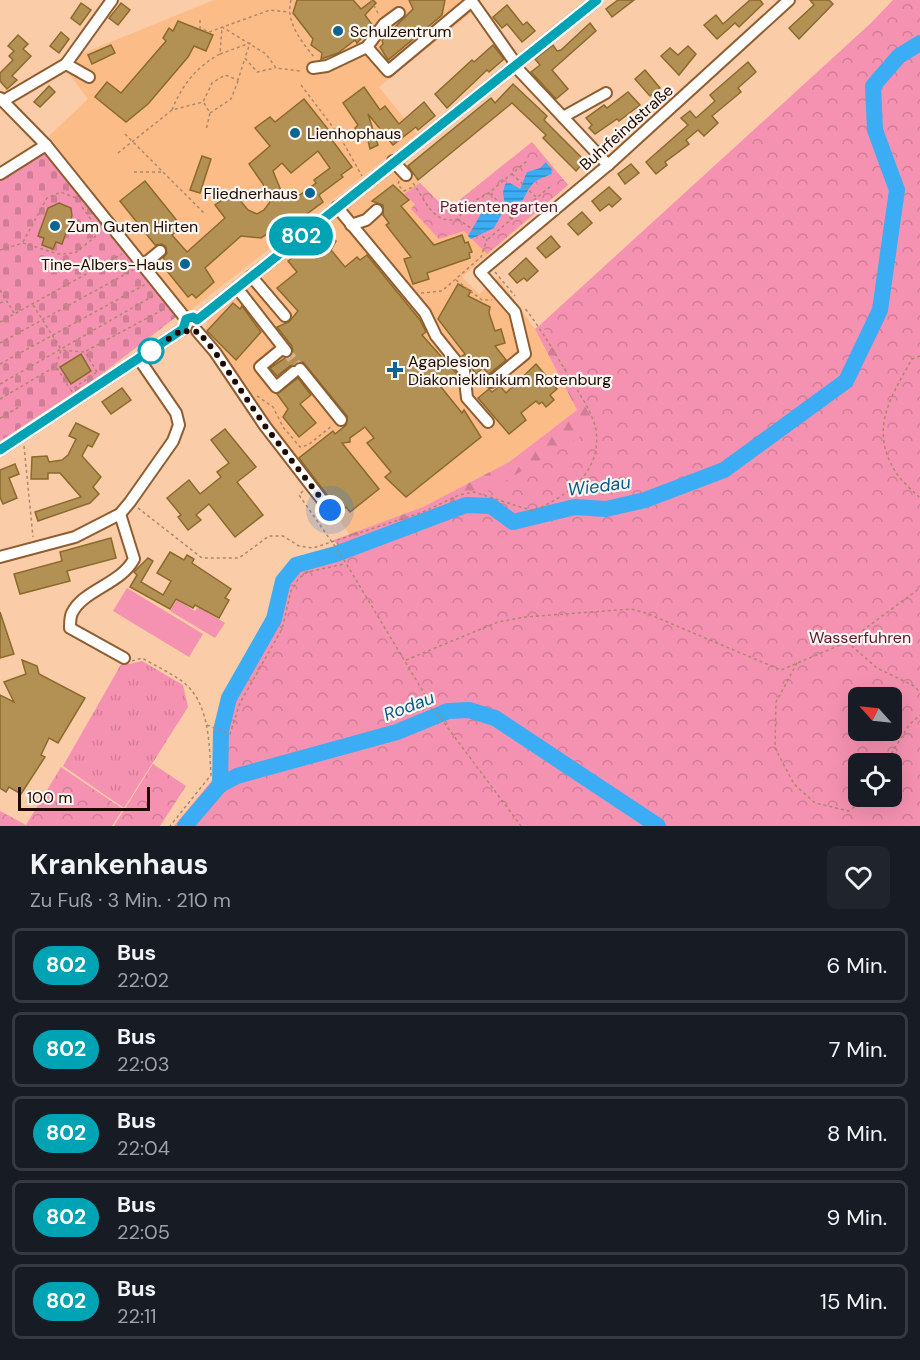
<!DOCTYPE html>
<html lang="de">
<meta charset="utf-8">
<style>
body{margin:0;font-family:"DM Sans",sans-serif;background:#20242c;color:#f1f3f6;height:100vh;display:flex;flex-direction:column;font-size:22px;white-space:nowrap}
*{box-sizing:border-box;margin:0}
p{font-size:20px;color:#9ea1a6}
.icon{flex:none;width:33px;height:33px;fill:none;stroke:currentColor;stroke-width:2;stroke-linecap:round;stroke-linejoin:round}
.map{position:relative;height:826px;overflow:hidden}
.panel{display:flex;flex-direction:column;background:#171b24;flex:1}
.panel>*{flex:none}
.badge{padding:0 12px;border-radius:20px;font-size:21px;line-height:39px}
.needle{width:39px;rotate:297deg}
.buttons{position:absolute;left:848px;top:687px;display:grid;gap:12px}
.buttons a{display:grid;place-items:center;width:54px;height:54px;border-radius:9px;background:#171b24;box-shadow:0 6px 24px #0002;font-size:30px}
.scale{position:absolute;left:18px;bottom:15px;width:132px;box-sizing:border-box;padding-left:6px;border:3px solid #1e0a00;border-top:0;font-size:16px;line-height:21px;white-space:nowrap;color:#1e0a00;-webkit-text-stroke:4px #fcf6f1;paint-order:stroke}
.you{position:absolute;width:30px;height:30px;margin:-15px;border:4px solid #fff;border-radius:50%;background:#1a73e8;box-shadow:0 0 0 9px #1a73e833}
.map>.badge{position:absolute;translate:-50% -50%;box-shadow:0 0 0 3px #fff}
.round{display:grid;place-items:center;flex:none;width:63px;height:63px;border-radius:9px;background:#20242c}
.head{display:flex;align-items:center;justify-content:space-between;height:102px;padding:0 30px}
h1{font-size:28px;font-weight:700;line-height:45px}
ul{padding:0;list-style:none}
li{display:flex;align-items:center;gap:18px;height:75px;margin:0 12px 9px;padding:0 18px;border:3px solid #363941;border-radius:9px}
li div{flex:1}
li b{display:block;font-size:22px}
li em{font-style:normal}
li .badge{min-width:66px;font-weight:700;text-align:center}
.map>svg:first-child{display:block}
</style>
<div class="map">
<svg width="920" height="826" viewBox="0 0 920 826">
<defs>
<pattern id="grass-tufts" width="24" height="20" patternUnits="userSpaceOnUse" patternTransform="scale(1.5)"><rect width="24" height="20" fill="#f692b1"/><path d="M3 7l-1-3M5 7V3M7 7l1-3M15 17l-1-3M17 17v-4M19 17l1-3" fill="none" stroke="#d27d96"/></pattern>
<pattern id="forest-firs" width="22" height="20" patternUnits="userSpaceOnUse" patternTransform="scale(1.5)"><rect width="22" height="20" fill="#f692b1"/><path d="M5 1l3.5 6h-7zM16 11l3.5 6h-7z" fill="#d27d96"/></pattern>
<pattern id="cemetery-stones" width="16" height="16" patternUnits="userSpaceOnUse" patternTransform="scale(1.5)"><rect width="16" height="16" fill="#f692b1"/><path d="M2 7V4a2 2 0 0 1 4 0v3zM10 15v-3a2 2 0 0 1 4 0v3z" fill="#d27d96"/></pattern>
<pattern id="park-crowns" width="20" height="18" patternUnits="userSpaceOnUse" patternTransform="scale(1.5)"><rect width="20" height="18" fill="#f692b1"/><path d="M2 6a3 3 0 1 1 6 0M12 15a3 3 0 1 1 6 0" fill="none" stroke="#d27d96"/></pattern>
<pattern id="water-rules" width="6" height="5" patternUnits="userSpaceOnUse" patternTransform="scale(1.5)"><rect width="6" height="5" fill="#3badf4"/><path d="M0 2.5h6" fill="none" stroke="#318bc3"/></pattern>
</defs>
<rect width="100%" height="100%" fill="#facca7"/>
<g fill="#fbbc87">
<path d="M214,0H462L471,13L379,87L417,134L187,313L49,136L88,99L66,70L81,54Z"/>
<path d="M532,142L568,185L462,277L479,294L498,278L535,329L577,410L509,462L424,507L350,535L205,331L208,319L401,164L447,210Z"/>
</g>
<path fill="url(#grass-tufts)" d="M123,661L129,664L142,661L183,685L188,707L124,808L63,766Z"/>
<path fill="url(#forest-firs)" d="M541,324L599,426V452L348,562L334,540L423,507L509,462L577,410L535,329Z"/>
<path fill="url(#cemetery-stones)" d="M38,145L176,317L99,376L0,441V169Z"/>
<g fill="url(#park-crowns)" fill-rule="evenodd">
<path d="M893,0H920V826H174L214,778L217,768L216,736L225,695L266,624L283,571L293,560L342,546L479,496L598,426L541,324L871,23ZM858,698H891V730H858ZM858,764H891V796H858Z"/>
<path d="M532,142L568,185L487,254L464,231L439,239L411,209L415,204L404,194L420,183L447,210Z"/>
<path d="M153,764L186,786L160,826H114Z"/>
<path d="M61,767L123,809L112,826H0V811L26,825Z"/>
</g>
<g fill="#f692b1">
<path d="M127,588L203,634L189,657L113,611Z"/>
<path d="M177,600L195,611L198,607L225,623L215,638L170,611Z"/>
</g>
<path fill="url(#water-rules)" d="M546,162L551,169L552,174C533,181 532,182 523,200L507,205L494,228L471,239L468,236L482,212L494,213L505,205L503,193L505,184L510,183L520,189L527,172L540,168Z"/>
<g fill="none" stroke-linecap="round" stroke-linejoin="round">
<g stroke="#3badf4" stroke-width="16">
<path d="M220,785L237,776L397,732L448,711L469,710L495,718L658,826"/>
<path d="M185,826L220,785L221,731L229,698L274,619L283,581L296,565L336,554L466,505L491,506L513,522L575,507L606,509L645,500L724,470L846,381L880,310L897,190L875,130L873,86L899,56L920,43"/>
</g>
</g>
<g fill="#b39154" stroke="#8b6a2c" stroke-width="1.5" fill-rule="evenodd">
<path d="M297,0H353L361,9L373,0L376,3L365,15L373,26L357,43L355,40L338,53L321,59L322,53L311,45L313,39L293,13Z"/>
<path d="M409,0H445L442,15L388,60L380,47L383,44L382,40L413,9Z"/>
<path d="M618,0H634L612,17L606,9Z"/>
<path d="M750,0H760L763,4L739,27L735,23L717,39L704,25L716,15L723,24Z"/>
<path d="M810,0H829L833,4L799,39L789,28L814,5Z"/>
<path d="M81,3L91,10L80,25L71,18Z"/>
<path d="M121,3L130,10L118,25L109,18Z"/>
<path d="M507,5L523,25L527,22L535,31L522,42L507,24L502,28L493,17Z"/>
<path d="M178,21L213,35L206,51L194,46L188,57L148,104L126,122L95,97L107,82L121,93L166,41L163,38L169,28L173,31Z"/>
<path d="M590,23L596,31L552,70L568,89L556,99L531,72L540,65L535,59L553,45L557,51L561,50Z"/>
<path d="M61,32L69,39L59,53L50,46Z"/>
<path d="M18,35L28,44L23,49L31,56L12,76L17,80L7,89L0,81V73L13,60L9,56L14,51L8,46Z"/>
<path d="M111,45L115,53L92,64L88,55Z"/>
<path d="M493,45L504,59L489,72L487,70L447,108L435,94L472,60L474,62Z"/>
<path d="M688,46L696,54L679,75L661,56L670,48L678,55Z"/>
<path d="M748,62L756,72L738,88L741,92L712,116L718,123L704,136L698,130L686,140L689,144L665,162L667,165L656,174L646,162L688,125L681,118L690,111L696,118L715,101L710,95Z"/>
<path d="M645,70L660,88L650,96L635,79Z"/>
<path d="M513,84L547,116L544,120L585,161L576,171L543,138L546,135L512,103L418,180L408,166L491,98L495,103Z"/>
<path d="M49,86L55,92L40,107L34,102Z"/>
<path d="M364,87L380,110L385,106L399,124L424,102L435,116L418,130L416,127L393,145L368,114L378,145L370,149L367,136L363,139L355,128L358,125L343,103Z"/>
<path d="M628,92L640,105L619,121L617,119L595,134L589,128L592,125L586,118L604,105L607,108Z"/>
<path d="M304,99L335,138L332,140L352,167L341,175L343,177L319,195L323,202L304,216L290,219L261,238L241,236L205,268L214,282L196,298L192,294L188,297L167,271L171,267L163,258L167,253L166,247L162,244L155,245L120,201L145,181L182,227L172,235L187,252L225,218L215,205L233,192L248,210L257,214L264,210L270,202L263,184L249,164L270,146L255,128L270,117L275,122ZM318,151L330,168L314,180L316,183L297,197L284,198L273,171L282,163L291,173Z"/>
<path d="M202,156L211,159L200,193L190,190Z"/>
<path d="M631,164L639,173L625,184L618,174Z"/>
<path d="M393,185L409,200L401,206L434,245L462,235L465,243L468,242L472,252L469,253L470,258L427,273L429,279L413,284L404,259L411,257L386,225L389,223L383,215V205L372,201Z"/>
<path d="M609,187L621,199L612,207L609,204L600,211L592,201Z"/>
<path d="M59,203L71,208L72,216L62,244L56,242L53,249L42,245L44,238L38,236L48,208Z"/>
<path d="M582,212L592,223L578,235L568,224Z"/>
<path d="M327,230L336,241L331,250L345,267L357,257L360,260L367,255L420,320L426,332L422,335L457,374L458,381L441,387L462,413L464,410L481,437L406,497L385,477L391,472L367,443L374,438L365,427L350,438V442L342,443L379,489L350,512L346,507L340,512L299,458L333,431L335,434L346,425L347,416L303,362L290,366L277,376L270,368L293,353L292,346L277,327L289,322L298,311L277,288L297,272L288,261Z"/>
<path d="M551,236L560,247L546,258L537,248Z"/>
<path d="M526,258L538,271L527,281L524,278L517,283L509,274Z"/>
<path d="M458,284L471,291L468,296L490,307L489,313L495,331L501,329L505,343L495,346L506,360L489,374L483,368L476,374L462,356L465,354L438,319Z"/>
<path d="M233,303L240,309L242,306L261,332L236,360L207,331Z"/>
<path d="M81,354L91,371L71,384L60,367Z"/>
<path d="M536,364L557,389L550,395L554,400L546,407L542,402L539,404L536,401L521,413L526,420L509,434L478,398L489,389L492,392L500,386L506,393Z"/>
<path d="M298,378L311,395L300,404L316,423L299,437L283,417L288,409L277,394Z"/>
<path d="M122,388L131,400L111,414L102,402Z"/>
<path d="M76,423L99,434L92,447L88,445L82,456L101,477L93,487L99,494L90,503L38,521L35,512L81,497L60,473H48V479H31L32,457L47,456L49,462L62,460L68,455L76,439L69,436Z"/>
<path d="M225,429L256,467L237,482L263,515L235,537L209,504L196,515L201,520L188,530L178,517L181,515L167,498L189,480L200,494L221,477L217,472L229,463L211,440Z"/>
<path d="M15,464L19,474L9,478L17,498L3,504L0,497V470Z"/>
<path d="M111,538L116,558L67,571L70,581L20,594L14,574L62,561L60,552Z"/>
<path d="M170,552L184,560L187,555L194,559L192,563L231,589L225,598L229,600L219,618L195,605L193,608L176,599L170,609L130,587L137,575L134,572L148,558L153,561L141,582L163,595L171,581L157,573Z"/>
<path d="M0,612L14,654L0,658Z"/>
<path d="M22,660L37,666L39,674L85,698L58,743L49,738L41,755L45,757L21,794L9,787L6,792L0,788V695L14,702L4,682L26,674Z"/>
</g>
<g fill="none" stroke-linecap="round" stroke-linejoin="round">
<path stroke="#d9af8e" stroke-width="10" stroke-dasharray="10 5" stroke-linecap="butt" d="M286,351L300,369"/>
<g stroke="#8f5d30" stroke-width="14">
<g id="minor">
<path d="M471,0L516,64"/>
<path d="M367,47L388,71L472,1"/>
<path d="M66,64L89,77"/>
<path d="M514,65L608,165"/>
<path d="M313,68L327,66L367,47L384,24L399,13"/>
<path d="M0,98L46,145L186,319"/>
<path d="M3,101L66,64L112,0"/>
<path d="M563,117L606,93"/>
<path d="M393,161L406,175"/>
<path d="M0,174L46,145"/>
<path d="M337,207L425,313L436,336L464,371L467,398L488,422"/>
<path d="M351,225L366,220L377,210"/>
<path d="M143,265L160,251"/>
<path d="M251,276L285,316"/>
<path d="M237,288L286,351"/>
<path d="M197,320L597,0"/>
<path d="M197,331L215,352L265,426L330,510"/>
<path d="M283,348L260,367L276,387L294,372"/>
<path d="M300,369L341,420"/>
<path d="M491,382L525,354L515,312L480,272L608,165L789,0"/>
<path d="M0,450L183,329"/>
<path d="M120,514L134,559C121,584 83,590 72,613C70,617 70,624 70,628L124,658"/>
<path d="M0,557L75,537L120,514L130,502L173,441L179,425L176,413L139,359"/>
</g>
</g>
<g stroke="#ad886d" stroke-width="1.5" stroke-dasharray="3 3" stroke-linecap="butt">
<path d="M291,0C285,21 301,41 314,57"/>
<path d="M371,0L379,15"/>
<path d="M200,20V28L209,32L270,10L288,12"/>
<path d="M220,54L250,43L245,58L257,72L275,68"/>
<path d="M301,85L339,135L362,176"/>
<path d="M204,103L210,113L206,130"/>
<path d="M172,110C182,85 196,67 220,54L222,27L266,54L276,68L300,71"/>
<path d="M210,113L231,99L238,81"/>
<path d="M125,134L205,214"/>
<path d="M118,153L172,110L203,102L212,83L225,75L238,80L245,58"/>
<path d="M134,172H161"/>
<path d="M512,174L536,197"/>
<path d="M399,181L398,185L404,191L415,186"/>
<path d="M413,183C426,201 433,225 458,219L466,206L490,192L527,161"/>
<path d="M491,193L512,220"/>
<path d="M82,207L97,228"/>
<path d="M458,219L486,239"/>
<path d="M488,239L552,185"/>
<path d="M23,242L47,198L61,192L76,198"/>
<path d="M0,250L23,243L58,254L75,253L95,237L97,229L101,227"/>
<path d="M495,272L515,296"/>
<path d="M456,280L482,300H492"/>
<path d="M0,290L14,313"/>
<path d="M421,293L442,291L481,257L487,239"/>
<path d="M0,303L5,301"/>
<path d="M33,305L61,349"/>
<path d="M0,322L122,254"/>
<path d="M0,343L133,270"/>
<path d="M86,351L164,309"/>
<path d="M920,356L912,359C891,397 869,428 895,471C901,481 912,490 920,498"/>
<path d="M0,364L146,284"/>
<path d="M57,368L70,389"/>
<path d="M0,384L153,296"/>
<path d="M72,392L71,390L97,372"/>
<path d="M257,396L273,407L283,427L300,447L308,445L333,425"/>
<path d="M0,399L56,366L61,350L85,352L97,372"/>
<path d="M0,418L19,407"/>
<path d="M24,446L33,537"/>
<path d="M303,491L299,495L341,555L433,708L521,826"/>
<path d="M138,508L202,558H239L269,536H283L299,546L313,548L423,512L459,495L474,492L533,511C567,496 602,473 596,430C593,413 580,395 571,380C556,355 542,330 524,307"/>
<path d="M847,642L877,668L914,686L920,692"/>
<path d="M406,660L498,622L525,617L631,609L646,613L781,670L847,642L920,588"/>
<path d="M132,661L142,658C156,666 171,673 183,682C210,703 209,744 211,775L170,826"/>
<path d="M797,663L776,702L775,748L794,784L815,803L849,811L868,796"/>
<path d="M207,725L230,734L240,703L282,629L291,591L299,578L308,572L344,564"/>
<path d="M885,764L909,725L920,715"/>
</g>
<use href="#minor" stroke="#fff" stroke-width="10"/>
</g>
<g fill="none" stroke-linecap="round" stroke-linejoin="round">
<g stroke="#fff" stroke-width="14">
<path id="line" d="M0,450L183,329L186,319L193,317L197,320L597,0"/>
</g>
<use href="#line" stroke="#00a3b4" stroke-width="9"/>
<path stroke="#1e0a00" stroke-width="6" stroke-dasharray="0 10.8" d="M151,351L183,329L191,334L198,331L215,352L265,426L330,510"/>
</g>
<g fill="#0a6494" stroke="#fcf6f1" stroke-width="2">
<circle cx="338" cy="31" r="6"/>
<circle cx="295" cy="133" r="6"/>
<circle cx="310" cy="193" r="6"/>
<circle cx="55" cy="226" r="6"/>
<circle cx="185" cy="264" r="6"/>
<path d="M392 361h6v6h6v6h-6v6h-6v-6h-6v-6h6z"/>
</g>
<circle fill="#fff" stroke="#00a3b4" stroke-width="3" cx="151" cy="351" r="12"/>
<g text-anchor="middle" stroke-width="4.5" stroke-linejoin="round" paint-order="stroke">
<g font-size="16" fill="#1e0a00" stroke="#fcf6f1" text-anchor="start">
<text x="350" y="37">Schulzentrum</text>
<text x="307" y="139">Lienhophaus</text>
<text x="298" y="199" text-anchor="end">Fliednerhaus</text>
<text x="67" y="232">Zum Guten Hirten</text>
<text x="173" y="270" text-anchor="end">Tine-Albers-Haus</text>
<text x="408" y="367">Agaplesion<tspan x="408" dy="18">Diakonieklinikum Rotenburg</tspan></text>
</g>
<g font-size="16" fill="#1e0a00" stroke="#fcf6f1">
<text transform="translate(626 127) rotate(-42)" y="6">Buhrfeindstraße</text>
</g>
<g font-size="16" fill="#5b1631" stroke="#fcf6f1">
<text x="499" y="212">Patientengarten</text>
<text x="860" y="643">Wasserfuhren</text>
</g>
<g font-size="18" font-style="italic" fill="#035c8a" stroke="#fcf6f1">
<text transform="translate(599 486) rotate(-7)" y="6">Wiedau</text>
<text transform="translate(409 706) rotate(-21)" y="6">Rodau</text>
</g>
</g>
</svg>
<div class="buttons">
<a><svg class="needle" viewBox="-14 -14 28 28"><path d="M0-13l5 13h-10z" fill="#e53935"/><path d="M0 13l5-13h-10z" fill="#9ea1a6"/></svg></a>
<a><svg class="icon" aria-label="locate" viewBox="0 0 24 24"><circle cx="12" cy="12" r="6"/><path d="M12 2v4M12 18v4M2 12h4M18 12h4"/></svg></a>
</div>
<div class="scale">100 m</div>
<div class="you" style="left:330px;top:510px"></div>
<b class="badge" style="left:301px;top:236px;background:#00a3b4;color:#fff">802</b>
</div>
<section class="panel">
<div class="head"><div><h1>Krankenhaus</h1><p>Zu Fuß · 3 Min. · 210 m</p></div><a class="round"><svg class="icon" aria-label="heart" viewBox="0 0 24 24"><path d="M12 20l-8-8c-3-5 5-10 8-4 3-6 11-1 8 4z"/></svg></a></div>
<ul>
<li><span class="badge" style="background:#00a3b4;color:#fff">802</span><div><b>Bus</b><p>22:02</p></div><em>6 Min.</em></li>
<li><span class="badge" style="background:#00a3b4;color:#fff">802</span><div><b>Bus</b><p>22:03</p></div><em>7 Min.</em></li>
<li><span class="badge" style="background:#00a3b4;color:#fff">802</span><div><b>Bus</b><p>22:04</p></div><em>8 Min.</em></li>
<li><span class="badge" style="background:#00a3b4;color:#fff">802</span><div><b>Bus</b><p>22:05</p></div><em>9 Min.</em></li>
<li><span class="badge" style="background:#00a3b4;color:#fff">802</span><div><b>Bus</b><p>22:11</p></div><em>15 Min.</em></li>
</ul>
</section>
